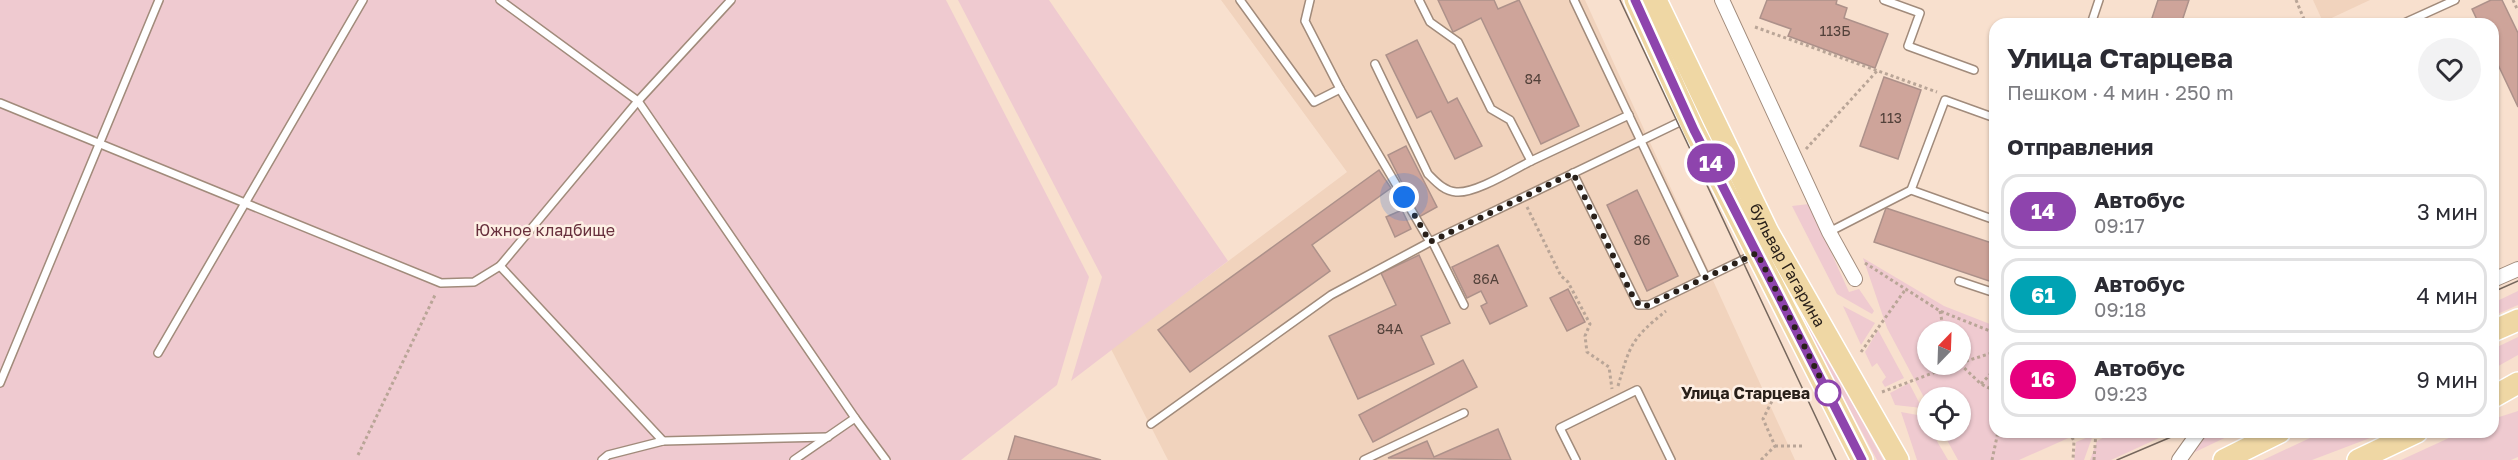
<!DOCTYPE html>
<html lang="ru">
<meta charset="utf-8">
<style>
body{margin:0;font-family:"Golos Text",sans-serif;background:#f2f2f3;color:#2b2b33;height:100vh;display:flex;flex-direction:column;font-size:22px;white-space:nowrap}
*{box-sizing:border-box;margin:0}
p{font-size:20px;color:#7c7c81}
.icon{flex:none;width:33px;height:33px;fill:none;stroke:currentColor;stroke-width:2;stroke-linecap:round;stroke-linejoin:round}
.map{position:relative;flex:1;overflow:hidden}
.side{position:absolute;left:1989px;top:18px;width:510px;height:420px;display:flex;flex-direction:column;background:#fff;border-radius:18px;box-shadow:0 2px 4px #0004}
.side>*{flex:none}
.badge{padding:0 12px;border-radius:20px;font-size:21px;line-height:39px}
.needle{width:39px;rotate:23deg}
.tools{position:absolute;left:1917px;top:321px;display:grid;gap:12px}
.tools a{display:grid;place-items:center;width:54px;height:54px;border-radius:50%;background:#fff;box-shadow:0 2px 4px #0004;font-size:30px}
.you{position:absolute;width:30px;height:30px;margin:-15px;border:4px solid #fff;border-radius:50%;background:#1a73e8;box-shadow:0 0 0 9px #1a73e833}
.map>.badge{position:absolute;translate:-50% -50%;box-shadow:0 0 0 3px #fff}
h2{padding:0 18px;font-size:22px;line-height:54px}
.round{display:grid;place-items:center;flex:none;width:63px;height:63px;border-radius:32px;background:#f2f2f3}
.head{display:flex;align-items:center;justify-content:space-between;height:102px;padding:0 18px}
h1{font-size:28px;font-weight:700;line-height:45px}
ul{padding:0;list-style:none}
li{display:flex;align-items:center;gap:18px;height:75px;margin:0 12px 9px;padding:0 6px;border:3px solid #e1e1e2;border-radius:18px}
li div{flex:1}
li b{display:block;font-size:22px}
li em{font-style:normal}
li .badge{min-width:66px;font-weight:700;text-align:center}
.map>svg:first-child{display:block}
</style>
<div class="map">
<svg width="2518" height="460" viewBox="0 0 2518 460">
<rect width="100%" height="100%" fill="#f8e0ce"/>
<g fill="#f1d3bd">
<path d="M1221,0H1585L1795,460H1168L1111,349L1347,172Z"/>
<path d="M2313,0H2370L2323,22Z"/>
</g>
<g fill="#efcad0" fill-rule="evenodd">
<path d="M0,0H946L1089,277L1057,385L961,460H0Z"/>
<path d="M958,0H1049L1228,261L1071,381L1102,277Z"/>
<path d="M1809,204L1849,292L1859,289L1874,311L1872,314L1837,294L1792,206Z"/>
<path d="M1761,235L1883,460H1877L1757,237Z"/>
<path d="M1863,258L1944,306L1995,326V432H2082L2019,460H1958L1942,431L1960,430V398H1928L1927,403L1887,328ZM1928,332H1960V364H1928Z"/>
<path d="M2518,291V305L2493,316V303Z"/>
<path d="M1843,306L1875,323L1861,345Z"/>
<path d="M1878,330L1904,378L1885,387L1882,382L1886,377L1877,363L1872,367L1865,352Z"/>
<path d="M2518,337V355L2493,369V349Z"/>
<path d="M1909,383L1922,408L1895,405L1890,393Z"/>
<path d="M2518,411V457L2511,460H2401L2462,432H2493V419Z"/>
<path d="M1901,412L1923,416L1927,424L1928,430L1931,431L1948,460H1917Z"/>
<path d="M2114,432H2172L2111,460H2090L2097,441Z"/>
<path d="M2213,432H2237L2193,453L2200,441Z"/>
<path d="M2323,432H2376L2370,438L2312,460H2263Z"/>
<path d="M2093,435L2084,460H2074L2076,442Z"/>
</g>
<g fill="#cea49a" stroke="#ad918a" stroke-width="1.5">
<path d="M1438,0H1494L1498,9L1519,0L1579,126L1541,144L1481,18L1453,32Z"/>
<path d="M1767,0H1837L1836,4L1847,8L1844,18L1888,34L1875,68L1788,36L1791,29L1760,18Z"/>
<path d="M2158,0H2189L2181,24H2150Z"/>
<path d="M2491,0H2502L2518,33V107L2493,54V24H2479L2472,9Z"/>
<path d="M1417,40L1448,103L1457,98L1482,146L1455,159L1431,111L1417,118L1386,55Z"/>
<path d="M1884,77L1921,90L1898,159L1860,146Z"/>
<path d="M1406,146L1437,207L1419,217L1388,155Z"/>
<path d="M1379,170L1391,188L1312,245L1330,271L1190,372L1158,330Z"/>
<path d="M1637,190L1678,276L1647,291L1607,205Z"/>
<path d="M1886,208L1995,244V283L1874,242Z"/>
<path d="M1402,210L1411,229L1395,237L1386,217Z"/>
<path d="M1498,245L1527,306L1490,324L1481,306L1487,303L1481,291L1467,298L1452,267Z"/>
<path d="M1419,255L1450,323L1421,336L1434,364L1358,399L1329,336L1396,305L1381,273Z"/>
<path d="M1568,289L1585,322L1567,331L1550,298Z"/>
<path d="M1463,360L1477,387L1373,442L1359,415Z"/>
<path d="M1498,429L1511,460L1388,458L1427,441L1434,457Z"/>
<path d="M1015,436L1101,460H1008Z"/>
</g>
<g fill="none" stroke-linecap="round" stroke-linejoin="round">
<g stroke="#a18b7b" stroke-width="10">
<g id="service">
<path d="M500,0L638,101L855,418L886,460"/>
<path d="M1240,0L1314,102L1340,89L1305,21L1310,0"/>
<path d="M1419,0L1430,22L1458,42L1491,109L1510,120L1531,161L1629,115"/>
<path d="M1574,0L1705,276"/>
<path d="M1884,0L1920,13L1908,46L1974,70"/>
<path d="M2091,24L2099,0"/>
<path d="M2402,24L2455,0"/>
<path d="M1375,64L1428,174C1436,182 1444,191 1456,192C1475,194 1513,170 1531,161"/>
<path d="M1340,89L1430,242"/>
<path d="M0,103L441,283L474,282L500,266L638,101L731,0"/>
<path d="M1573,173L1638,305H1649L1755,254"/>
<path d="M1911,190L1945,100L1995,118"/>
<path d="M1829,232L1911,190L1995,220"/>
<path d="M1432,241L1464,305"/>
<path d="M500,266L663,441"/>
<path d="M1959,281L1995,293"/>
<path d="M158,353L363,0"/>
<path d="M0,383L159,0"/>
<path d="M1151,424L1331,295L1430,242L1686,119"/>
<path d="M602,460L608,455L663,441L828,437"/>
<path d="M794,460L855,418"/>
<path d="M1364,460L1464,413"/>
<path d="M1576,460L1560,428L1637,390L1671,460"/>
</g>
</g>
<g stroke="#a18b7b" stroke-width="16">
<g id="minor">
<path d="M1722,0L1829,232L1855,279"/>
<path d="M2493,280L2518,269"/>
<path d="M2179,460L2199,432"/>
</g>
</g>
<g stroke="#fff" stroke-width="24">
<g id="primary">
<path d="M1635,0L1694,130L1862,460"/>
<path id="s1" d="M1656,0L1768,232L1898,460"/>
<path d="M2493,331L2518,320"/>
<path d="M2493,397L2518,383"/>
<path d="M2224,460L2280,432"/>
<path d="M2358,460L2417,432"/>
</g>
</g>
<g stroke="#b9a597" stroke-width="3" stroke-dasharray="3 3" stroke-linecap="butt">
<path d="M2296,0L2306,24"/>
<path d="M2513,0L2518,11"/>
<path d="M1755,27L1937,92"/>
<path d="M1806,149L1877,71"/>
<path d="M1527,207L1561,276L1568,282L1590,324L1585,336L1587,352L1609,367L1612,389"/>
<path d="M1865,263L1940,311L1995,333"/>
<path d="M1940,311L1944,332"/>
<path d="M1861,352L1905,290"/>
<path d="M1960,363L1995,352"/>
<path d="M1960,364L1981,384L1995,391"/>
<path d="M1981,384L1995,369"/>
<path d="M1618,386C1630,345 1631,339 1666,311"/>
<path d="M1882,392L1957,364"/>
<path d="M2069,432L2074,441L2073,460"/>
<path d="M1775,446H1804"/>
<path d="M358,455L436,293"/>
<path d="M1761,460L1775,446L1763,419L1778,389"/>
<path d="M1992,460L1998,432"/>
<path d="M2094,460L2096,432"/>
</g>
<use href="#service" stroke="#fff" stroke-width="7"/>
<use href="#minor" stroke="#fff" stroke-width="14"/>
<use href="#primary" stroke="#efd7a4" stroke-width="21"/>
<g stroke="#76675d" stroke-width="1.5">
<path d="M1620,0L1836,460"/>
<path d="M2493,292L2518,281"/>
<path d="M2117,460L2183,432"/>
</g>
</g>
<g fill="none" stroke-linecap="round" stroke-linejoin="round">
<g stroke="#fff" stroke-width="14">
<path id="line" d="M1635,0L1694,130L1862,460"/>
</g>
<use href="#line" stroke="#8e44ad" stroke-width="9"/>
<path stroke="#29201a" stroke-width="6" stroke-dasharray="0 10.8" d="M1404,197L1430,242L1573,173L1635,301L1644,307L1757,253L1828,393"/>
</g>
<circle fill="#fff" stroke="#8e44ad" stroke-width="3" cx="1828" cy="393" r="12"/>
<g text-anchor="middle" stroke-width="5" stroke-linejoin="round" paint-order="stroke">
<g font-size="14" fill="#52413a">
<text x="1835" y="36">113Б</text>
<text x="1533" y="84">84</text>
<text x="1891" y="123">113</text>
<text x="1642" y="245">86</text>
<text x="1486" y="284">86А</text>
<text x="1390" y="334">84А</text>
</g>
<g font-size="16" fill="#672f3c" stroke="#feefe4">
<text x="545" y="236">Южное кладбище</text>
</g>
<g font-size="16" fill="#29201a" stroke="#feefe4">
<text dy="6" stroke="none"><textPath href="#s1" startOffset="296">бульвар Гагарина</textPath></text>
</g>
<g font-size="16" font-weight="bold" fill="#29201a" stroke="#feefe4" text-anchor="end">
<text x="1810" y="399">Улица Старцева</text>
</g>
</g>
</svg>
<div class="tools">
<a><svg class="needle" viewBox="-14 -14 28 28"><path d="M0-13l5 13h-10z" fill="#e53935"/><path d="M0 13l5-13h-10z" fill="#7c7c81"/></svg></a>
<a><svg class="icon" aria-label="locate" viewBox="0 0 24 24"><circle cx="12" cy="12" r="6"/><path d="M12 2v4M12 18v4M2 12h4M18 12h4"/></svg></a>
</div>
<div class="you" style="left:1404px;top:197px"></div>
<b class="badge" style="left:1711px;top:163px;background:#8e44ad;color:#fff">14</b>
<section class="side">
<div class="head"><div><h1>Улица Старцева</h1><p>Пешком · 4 мин · 250 m</p></div><a class="round"><svg class="icon" aria-label="heart" viewBox="0 0 24 24"><path d="M12 20l-8-8c-3-5 5-10 8-4 3-6 11-1 8 4z"/></svg></a></div>
<h2>Отправления</h2>
<ul>
<li><span class="badge" style="background:#8e44ad;color:#fff">14</span><div><b>Автобус</b><p>09:17</p></div><em>3 мин</em></li>
<li><span class="badge" style="background:#00a3b4;color:#fff">61</span><div><b>Автобус</b><p>09:18</p></div><em>4 мин</em></li>
<li><span class="badge" style="background:#e6007e;color:#fff">16</span><div><b>Автобус</b><p>09:23</p></div><em>9 мин</em></li>
</ul>
</section>
</div>
